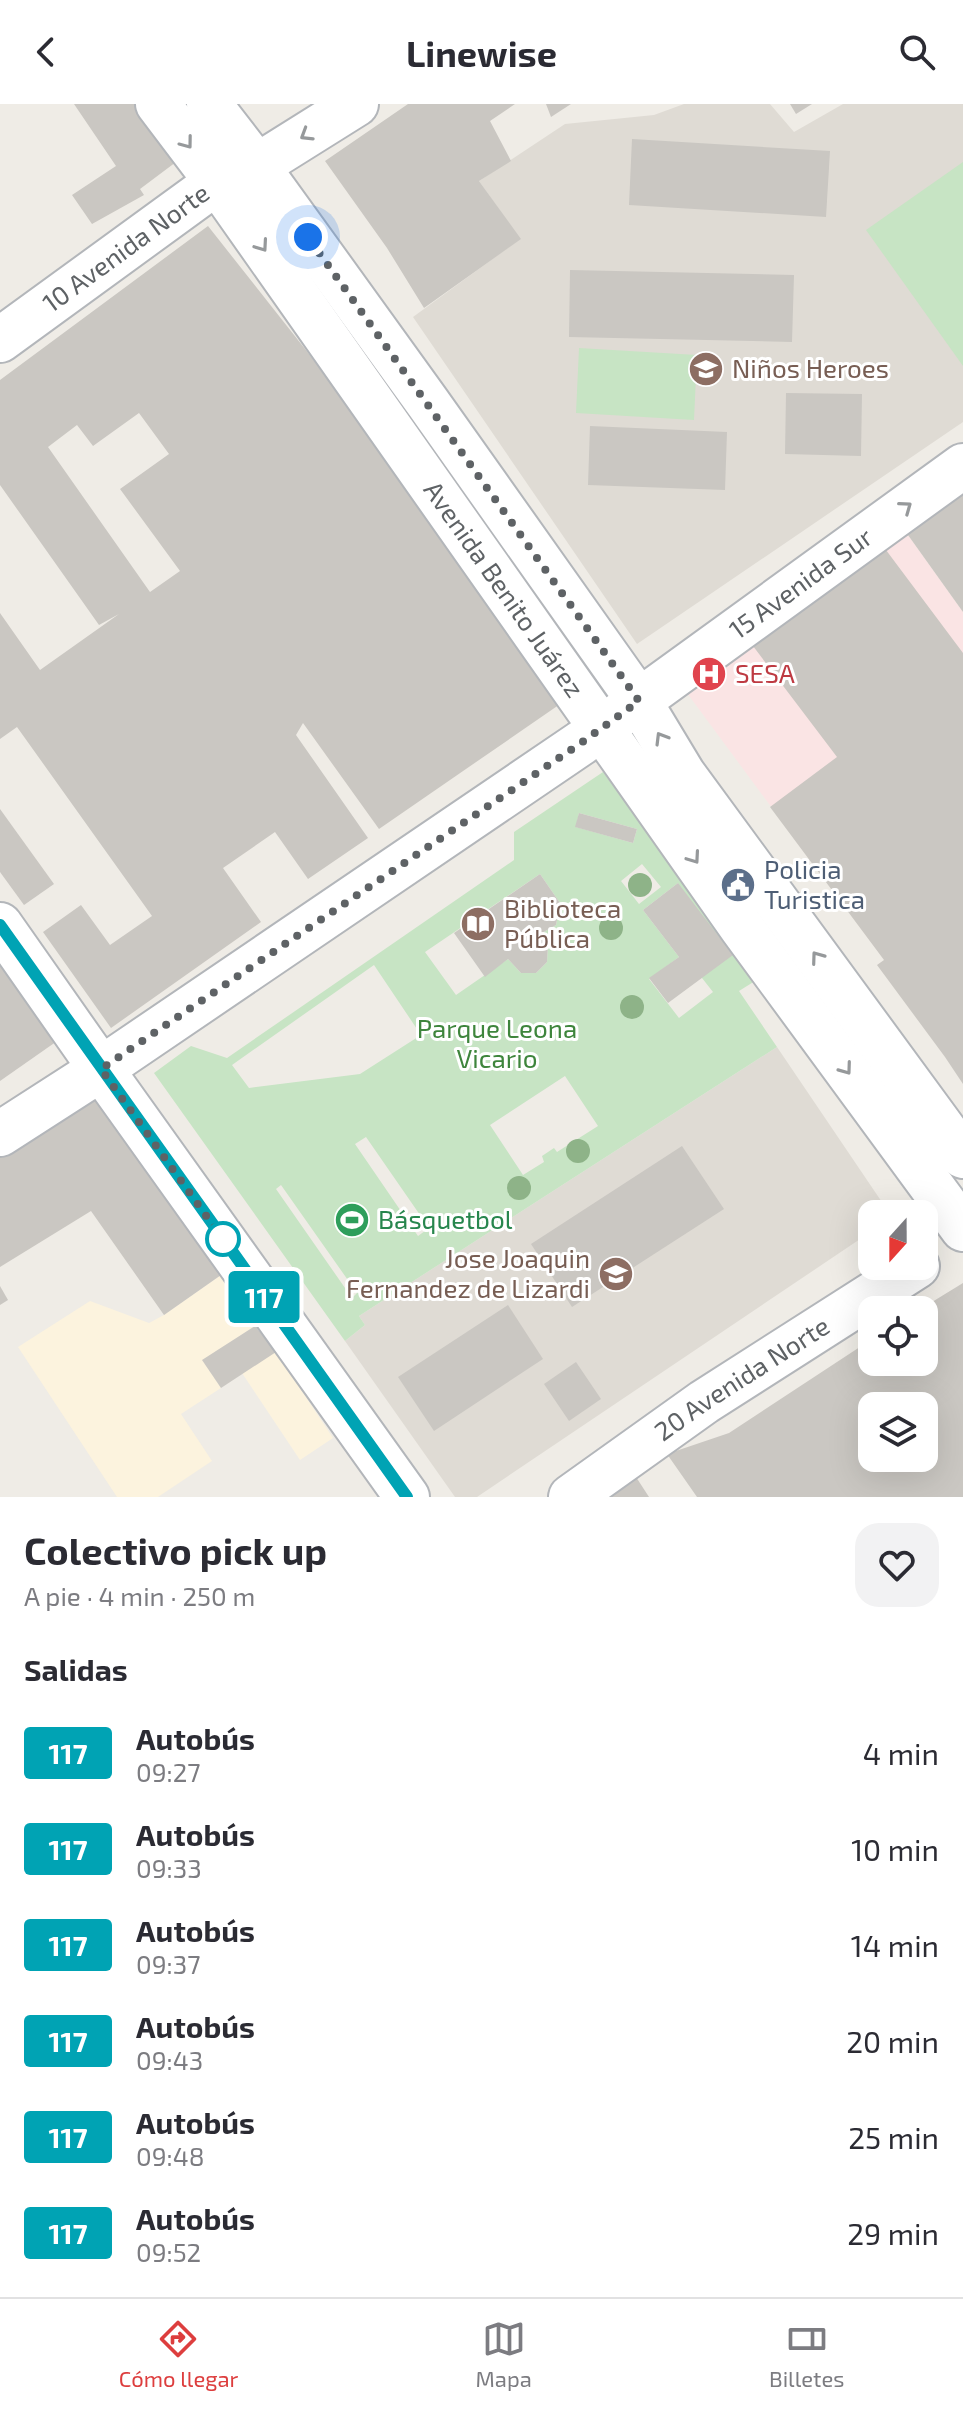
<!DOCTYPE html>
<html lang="es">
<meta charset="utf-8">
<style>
body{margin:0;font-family:"Exo 2",sans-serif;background:#f2f2f3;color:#2b2b33;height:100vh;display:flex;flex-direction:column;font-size:30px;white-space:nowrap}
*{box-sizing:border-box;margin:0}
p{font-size:26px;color:#7c7c81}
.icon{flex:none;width:44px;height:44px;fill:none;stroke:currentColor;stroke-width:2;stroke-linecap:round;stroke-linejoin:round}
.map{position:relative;height:1393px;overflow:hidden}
.sheet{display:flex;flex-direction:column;background:#fff;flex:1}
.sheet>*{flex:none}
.badge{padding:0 16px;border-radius:6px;font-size:28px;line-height:52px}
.needle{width:52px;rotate:201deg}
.buttons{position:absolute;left:858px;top:1096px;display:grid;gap:16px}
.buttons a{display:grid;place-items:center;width:80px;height:80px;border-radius:16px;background:#fff;box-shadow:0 8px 32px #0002;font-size:40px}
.you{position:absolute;width:40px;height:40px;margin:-20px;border:6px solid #fff;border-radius:50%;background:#1a73e8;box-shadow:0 0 0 12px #1a73e833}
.map>.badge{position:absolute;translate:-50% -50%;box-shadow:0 0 0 4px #fff}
h2{padding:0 24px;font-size:30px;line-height:72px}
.round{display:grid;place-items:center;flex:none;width:84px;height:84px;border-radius:24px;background:#f2f2f3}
.overview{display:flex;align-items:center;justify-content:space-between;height:136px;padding:0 24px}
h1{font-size:38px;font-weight:700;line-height:60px}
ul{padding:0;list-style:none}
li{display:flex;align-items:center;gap:24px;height:96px;padding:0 24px}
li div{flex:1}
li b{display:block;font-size:30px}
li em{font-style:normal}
li .badge{min-width:88px;font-weight:700;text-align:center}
header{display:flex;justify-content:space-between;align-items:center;height:104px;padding:0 24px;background:#fff;font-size:36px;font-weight:700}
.tabs{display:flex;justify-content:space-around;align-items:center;height:112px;border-top:2px solid #e1e1e2;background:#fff;font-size:22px;color:#7c7c81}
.tabs a{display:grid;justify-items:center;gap:4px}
.tabs .current{color:#dd3e3e}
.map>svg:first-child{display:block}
</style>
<header><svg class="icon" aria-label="back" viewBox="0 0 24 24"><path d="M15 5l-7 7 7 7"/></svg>Linewise<svg class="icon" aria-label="search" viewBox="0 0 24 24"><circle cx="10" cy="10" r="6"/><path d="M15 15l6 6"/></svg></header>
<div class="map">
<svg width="963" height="1393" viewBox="0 0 963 1393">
<rect width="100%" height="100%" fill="#efece6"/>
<g fill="#fcf3de">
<path d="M221,1171L255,1222L203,1256L221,1284L181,1310L212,1357L158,1393H117L18,1243L90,1197L149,1219L164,1211Z"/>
<path d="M276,1248L333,1334L300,1356L242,1269Z"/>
</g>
<g fill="#dfdbd4">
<path d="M684,0H770L794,28L843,0H963V318L637,540L413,213L520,135L479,77L565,20L654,11Z"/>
<path d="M777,943L890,1110H872V1127L477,1393H455L345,1237L365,1221L359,1212Z"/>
</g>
<path fill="#fae4e4" d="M908,431L963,508V763L868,834L687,589Z"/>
<g fill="#c7e4c4" fill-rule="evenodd">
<path d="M963,58V262L866,126Z"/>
<path d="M579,244L697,251L694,316L576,309Z"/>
<path d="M603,668L755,877L739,887L777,943L359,1212L365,1221L345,1237L154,969L191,942L227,954L514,756V728ZM579,709L637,725L633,739L576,723ZM642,760L661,783L639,800L621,777ZM540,770L560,799L556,821L540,830L548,841L547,858L536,869H521L508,855L456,891L425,848ZM678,779L702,874L713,888L679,914L649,875L679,853L643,806ZM374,861L421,931L360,970L249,984L232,961ZM565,972L598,1022L557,1048L554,1044L542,1052L544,1058L523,1071L490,1021ZM366,1033L429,1124L418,1132L355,1040ZM281,1081L357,1189L352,1194L276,1085Z"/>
</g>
<g fill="#cac7c2" fill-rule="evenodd">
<path d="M74,0H150L188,49L140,85L144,91L92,120L72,91L116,62Z"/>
<path d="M408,0H515L490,17L511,57L479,77L521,135L424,204L387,144L325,57Z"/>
<path d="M546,0H571L551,13Z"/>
<path d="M790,0H812L796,10Z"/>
<path d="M632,35L830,47L826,113L629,101Z"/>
<path d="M208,122L309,250L365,327L393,360L566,596L379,725L303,619L296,631L368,734L308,775L275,728L223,764L261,818L111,924L43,828L81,801L110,841L152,812L17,623L0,635V509L40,566L119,510L99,521L0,381V276ZM139,309L169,350L120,385L180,467L150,488L48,343L77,321L93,342Z"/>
<path d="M570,166L794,171L792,238L569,233Z"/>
<path d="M786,289L862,290L861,352L785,350Z"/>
<path d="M590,322L727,328L725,386L588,381Z"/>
<path d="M963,386V508L908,431Z"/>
<path d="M886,446L963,549V980L945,953L877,861L884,856L770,703L837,653L753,542Z"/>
<path d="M0,705L54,780L24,801L0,768Z"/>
<path d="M579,709L637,725L633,739L575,723Z"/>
<path d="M540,770L560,799L556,821L540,830L548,841L547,858L536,869H521L508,855L485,873L454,829Z"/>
<path d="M678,779L733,851L668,899L649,874L679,853L643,806Z"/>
<path d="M0,855L60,935L0,977Z"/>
<path d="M92,986L221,1171L164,1211L91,1107L0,1163V1046Z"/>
<path d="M682,1042L724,1105L572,1203L531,1140Z"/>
<path d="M963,1179V1393H697L667,1350L729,1329L872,1235V1258H924V1206H919ZM872,1302H924V1354H872Z"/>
<path d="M0,1182L8,1196L0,1201Z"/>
<path d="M508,1201L543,1255L434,1327L398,1273Z"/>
<path d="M255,1222L276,1248L221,1284L202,1256Z"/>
<path d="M576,1258L601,1295L569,1317L544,1280Z"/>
<path d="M636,1373L649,1393H611L609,1390Z"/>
</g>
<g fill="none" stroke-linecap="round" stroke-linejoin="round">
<g stroke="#b3b6ba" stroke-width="48">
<g id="minor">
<path id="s1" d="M158,0L217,78L742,824L963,1125"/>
<path d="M209,0L257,62L428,299L639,597L683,670L963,1052"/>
<path id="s2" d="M0,236L217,78L257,62L356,0"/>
<path d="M0,821L101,965L407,1393"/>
<path id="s3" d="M0,1030L101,965L581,639L963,362"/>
<path id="s4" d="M571,1393L704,1298L917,1162"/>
</g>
</g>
<use href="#minor" stroke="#fff" stroke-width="44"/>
</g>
<g fill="#8eb388">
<circle cx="640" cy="781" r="12"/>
<circle cx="611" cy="824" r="12"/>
<circle cx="632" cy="903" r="12"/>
<circle cx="578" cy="1047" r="12"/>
<circle cx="519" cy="1084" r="12"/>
</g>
<defs><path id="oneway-chevron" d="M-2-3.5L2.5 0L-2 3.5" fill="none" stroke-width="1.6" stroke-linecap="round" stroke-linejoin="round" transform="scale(2)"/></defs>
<g stroke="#96999b">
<use href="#oneway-chevron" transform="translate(306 31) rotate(148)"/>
<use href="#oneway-chevron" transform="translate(187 39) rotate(53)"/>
<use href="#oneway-chevron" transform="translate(262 142) rotate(55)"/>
<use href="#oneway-chevron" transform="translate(906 403) rotate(-36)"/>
<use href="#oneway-chevron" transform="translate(661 634) rotate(-121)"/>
<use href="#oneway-chevron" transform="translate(694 754) rotate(55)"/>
<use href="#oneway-chevron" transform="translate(817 853) rotate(-126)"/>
<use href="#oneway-chevron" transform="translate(846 965) rotate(54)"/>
</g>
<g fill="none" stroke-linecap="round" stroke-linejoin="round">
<g stroke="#fff" stroke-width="18">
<path id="line" d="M0,821L407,1393"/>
</g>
<use href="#line" stroke="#00a3b4" stroke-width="12"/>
<path stroke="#5e6265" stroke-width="8" stroke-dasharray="0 14.4" d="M223,1135L227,1141L101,965L581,639L639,597L308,133"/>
</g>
<defs>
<g id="school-disc" transform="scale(1.8)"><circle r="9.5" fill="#8d6e63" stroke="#fff"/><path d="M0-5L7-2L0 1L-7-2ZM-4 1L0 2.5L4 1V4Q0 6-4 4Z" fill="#fff"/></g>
<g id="hospital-disc" transform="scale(1.8)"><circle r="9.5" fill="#e0444e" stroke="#fff"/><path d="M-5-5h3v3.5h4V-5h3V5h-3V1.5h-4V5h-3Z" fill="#fff"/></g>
<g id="civic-disc" transform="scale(1.8)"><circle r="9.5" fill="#5c6f8a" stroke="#fff"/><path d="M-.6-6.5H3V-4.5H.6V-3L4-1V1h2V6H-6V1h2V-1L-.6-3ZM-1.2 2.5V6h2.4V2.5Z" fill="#fff"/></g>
<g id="library-disc" transform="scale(1.8)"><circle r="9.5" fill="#8d6e63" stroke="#fff"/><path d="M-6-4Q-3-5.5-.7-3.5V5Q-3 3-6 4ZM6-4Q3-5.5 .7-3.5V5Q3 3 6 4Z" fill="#fff"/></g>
<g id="stadium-disc" transform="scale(1.8)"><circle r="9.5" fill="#2e9e5b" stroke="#fff"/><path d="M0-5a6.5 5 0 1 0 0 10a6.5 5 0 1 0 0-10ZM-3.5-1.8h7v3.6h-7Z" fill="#fff"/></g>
</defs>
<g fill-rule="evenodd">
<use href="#school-disc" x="706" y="265"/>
<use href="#hospital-disc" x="709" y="570"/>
<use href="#civic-disc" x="738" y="781"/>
<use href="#library-disc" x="478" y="820"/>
<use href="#stadium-disc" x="352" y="1116"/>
<use href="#school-disc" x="616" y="1170"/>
</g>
<circle fill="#fff" stroke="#00a3b4" stroke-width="4" cx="223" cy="1135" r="16"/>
<g text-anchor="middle" stroke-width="6" stroke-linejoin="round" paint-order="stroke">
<g font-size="26" fill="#5e6265" stroke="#fff">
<text dy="9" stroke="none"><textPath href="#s2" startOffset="156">10 Avenida Norte</textPath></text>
<text dy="9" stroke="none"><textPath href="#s3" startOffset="972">15 Avenida Sur</textPath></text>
<text dy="9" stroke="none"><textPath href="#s1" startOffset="596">Avenida Benito Juárez</textPath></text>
<text dy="9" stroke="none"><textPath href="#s4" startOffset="208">20 Avenida Norte</textPath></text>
</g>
<g font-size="26" fill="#785e54" stroke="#fff" text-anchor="start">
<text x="732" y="274">Niños Heroes</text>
<text x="504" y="814">Biblioteca<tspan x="504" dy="30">Pública</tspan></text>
<text x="590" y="1164" text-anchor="end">Jose Joaquin<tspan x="590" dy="30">Fernandez de Lizardi</tspan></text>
</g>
<g font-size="26" fill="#be3a42" stroke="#fff" text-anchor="start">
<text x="735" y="579">SESA</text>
</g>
<g font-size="26" fill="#4e5e75" stroke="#fff" text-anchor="start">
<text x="764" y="775">Policia<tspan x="764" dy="30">Turistica</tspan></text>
</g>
<g font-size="26" fill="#3e853c" stroke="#fff">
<text x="497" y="934">Parque Leona<tspan x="497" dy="30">Vicario</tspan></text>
</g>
<g font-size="26" fill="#27864d" stroke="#fff" text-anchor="start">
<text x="378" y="1125">Básquetbol</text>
</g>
</g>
</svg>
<div class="buttons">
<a><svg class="needle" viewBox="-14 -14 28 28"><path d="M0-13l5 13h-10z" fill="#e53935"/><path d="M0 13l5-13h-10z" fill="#7c7c81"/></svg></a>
<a><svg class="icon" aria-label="locate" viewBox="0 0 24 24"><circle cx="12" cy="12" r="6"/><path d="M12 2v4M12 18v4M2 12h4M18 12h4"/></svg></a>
<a><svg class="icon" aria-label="layers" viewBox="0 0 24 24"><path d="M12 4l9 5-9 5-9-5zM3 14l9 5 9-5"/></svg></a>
</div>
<div class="you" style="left:308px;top:133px"></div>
<b class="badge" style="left:264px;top:1193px;background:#00a3b4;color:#fff">117</b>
</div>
<section class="sheet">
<div class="overview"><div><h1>Colectivo pick up</h1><p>A pie · 4 min · 250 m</p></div><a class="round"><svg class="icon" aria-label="heart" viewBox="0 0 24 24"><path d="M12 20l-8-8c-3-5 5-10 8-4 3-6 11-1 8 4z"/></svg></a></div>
<h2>Salidas</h2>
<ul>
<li><span class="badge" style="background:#00a3b4;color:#fff">117</span><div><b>Autobús</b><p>09:27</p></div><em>4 min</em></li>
<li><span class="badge" style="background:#00a3b4;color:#fff">117</span><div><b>Autobús</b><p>09:33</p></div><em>10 min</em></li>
<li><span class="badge" style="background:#00a3b4;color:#fff">117</span><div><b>Autobús</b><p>09:37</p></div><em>14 min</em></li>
<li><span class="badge" style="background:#00a3b4;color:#fff">117</span><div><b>Autobús</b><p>09:43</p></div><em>20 min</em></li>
<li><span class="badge" style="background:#00a3b4;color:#fff">117</span><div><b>Autobús</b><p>09:48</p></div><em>25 min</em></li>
<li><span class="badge" style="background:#00a3b4;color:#fff">117</span><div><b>Autobús</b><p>09:52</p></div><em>29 min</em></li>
</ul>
</section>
<nav class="tabs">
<a class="current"><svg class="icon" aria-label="directions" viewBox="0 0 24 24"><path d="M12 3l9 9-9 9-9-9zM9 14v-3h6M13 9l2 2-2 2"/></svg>Cómo llegar</a>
<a><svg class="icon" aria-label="map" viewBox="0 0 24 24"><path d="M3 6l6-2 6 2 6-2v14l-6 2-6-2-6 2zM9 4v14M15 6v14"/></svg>Mapa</a>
<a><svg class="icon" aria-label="tickets" viewBox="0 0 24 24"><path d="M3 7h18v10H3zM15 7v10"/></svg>Billetes</a>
</nav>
